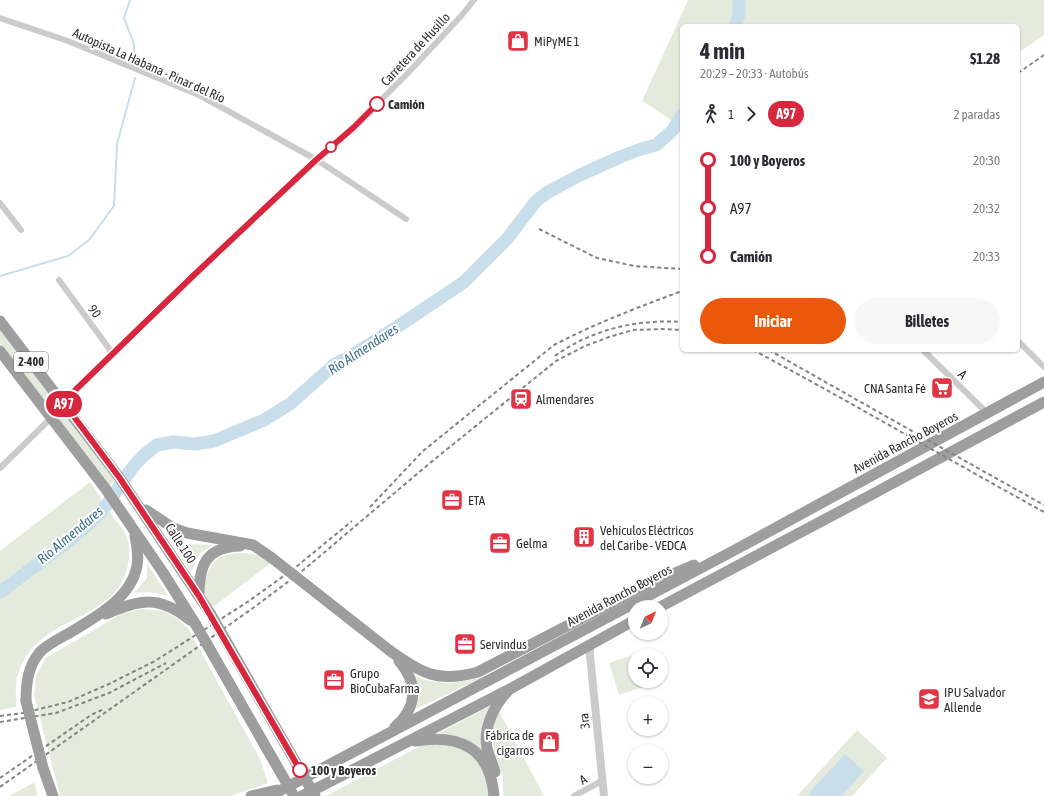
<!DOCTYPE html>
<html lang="es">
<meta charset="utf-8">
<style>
body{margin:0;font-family:"Asap Condensed",sans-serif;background:#f7f7f7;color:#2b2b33;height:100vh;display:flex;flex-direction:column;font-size:15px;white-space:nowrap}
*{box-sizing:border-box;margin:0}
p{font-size:13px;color:#7c7c81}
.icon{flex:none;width:22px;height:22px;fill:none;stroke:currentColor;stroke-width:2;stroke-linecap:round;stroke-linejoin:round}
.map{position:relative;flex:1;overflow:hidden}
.drawer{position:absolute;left:680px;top:24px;width:340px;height:328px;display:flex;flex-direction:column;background:#fff;border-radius:6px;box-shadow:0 1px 3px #0004}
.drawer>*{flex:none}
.badge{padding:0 8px;border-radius:13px;font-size:14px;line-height:26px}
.needle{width:26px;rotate:43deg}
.controls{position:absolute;left:628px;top:600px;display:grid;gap:8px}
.controls a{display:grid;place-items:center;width:40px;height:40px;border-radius:50%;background:#fff;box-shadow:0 1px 3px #0004;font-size:20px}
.map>.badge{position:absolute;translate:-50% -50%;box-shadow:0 0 0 2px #fff}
.legs{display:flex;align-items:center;gap:6px;height:44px;padding:0 20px;font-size:13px}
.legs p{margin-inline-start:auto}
.overview{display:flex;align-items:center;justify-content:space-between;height:68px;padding:0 20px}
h1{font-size:22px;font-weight:700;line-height:30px}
.primary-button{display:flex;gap:8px;margin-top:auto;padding:8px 20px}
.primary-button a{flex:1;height:46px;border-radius:24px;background:#ea580c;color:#fff;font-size:16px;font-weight:700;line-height:46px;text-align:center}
.primary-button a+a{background:#f7f7f7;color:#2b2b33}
ul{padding:0 20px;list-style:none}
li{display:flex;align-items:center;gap:14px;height:48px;font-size:15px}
li i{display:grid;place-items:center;width:6px;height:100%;margin:0 5px;background:currentColor}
li i::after{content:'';width:10px;height:10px;margin:-5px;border:3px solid;border-radius:50%;background:#fff}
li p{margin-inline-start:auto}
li:first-child i{background:linear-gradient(#0000 50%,currentColor 0)}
li:last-child i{background:linear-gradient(currentColor 50%,#0000 0)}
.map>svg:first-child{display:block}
</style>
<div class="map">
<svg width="1044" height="796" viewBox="0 0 1044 796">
<rect width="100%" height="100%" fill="#fff"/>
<g fill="#e5ebdc">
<path d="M688,0H1044V35L1018,53V26H682V127L642,101Z"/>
<path d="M0,328L116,480L108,486L0,343Z"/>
<path d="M90,482C98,494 106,506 114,518C118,523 123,529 126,535C130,544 130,556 128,565C117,619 47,616 24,660C14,678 16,688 16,707L0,710V551Z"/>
<path d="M168,535L188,544L213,545L200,553L191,572Z"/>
<path d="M247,553L258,555L271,563L213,607C210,603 206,598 205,594C203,582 209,564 219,558C227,553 238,553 247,553Z"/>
<path d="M147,564L169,597C158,591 146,592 134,593L147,578Z"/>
<path d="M141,609L164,611L178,619L189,630L260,759L268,783L231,796H60L34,695L36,676L46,658L121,614Z"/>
<path d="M636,654L635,681H644L646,686L619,695L609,663Z"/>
<path d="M413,675C437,687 458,683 483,677L416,709L419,697Z"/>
<path d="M490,706L484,721L483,754C466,741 461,735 438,734Z"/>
<path d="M498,709L544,796H503V776L494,751L493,739V729Z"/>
<path d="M857,730L887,758L852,796H797Z"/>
<path d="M424,744H455L471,753L487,776L489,796H326Z"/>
<path d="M35,782L37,796H9Z"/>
</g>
<path fill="#c9deeb" d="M845,754L864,771L842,796H810L808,794Z"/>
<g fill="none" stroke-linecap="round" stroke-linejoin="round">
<g stroke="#c9deeb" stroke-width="2">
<path d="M130,0L124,18L134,44V59"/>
<path d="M0,276L68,256L89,240L114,206L117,144L135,78"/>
</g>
<g stroke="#c9deeb" stroke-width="13">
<path d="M735,26L739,15V0"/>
<path d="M0,592L73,538L90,523L106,506L133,467L144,455L157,445L173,442L195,444L214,441L264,420L290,404L335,364L346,359L397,327L464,282L507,239L536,201L548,192L580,175L620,157L641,149L656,145L672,131L682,115"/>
</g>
<g stroke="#cbcbcb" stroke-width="6">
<path d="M0,18L68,41L199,95L317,160L406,219"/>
<path d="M0,203L21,230"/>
<path d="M59,280L113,354"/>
<path d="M1018,341L1044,367"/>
<path d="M923,350L987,413"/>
<path d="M63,402L194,275L317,160L353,128L408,73L462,15L474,0"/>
<path d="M0,468L51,418"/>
<path d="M574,796L602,781"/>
</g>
<path stroke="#cbcbcb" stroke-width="8" d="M590,644V655L604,796"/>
<g stroke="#9e9e9e" stroke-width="11">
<path d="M0,321L119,477L210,613"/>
<path d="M0,351L105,488L162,571L196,625"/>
<path d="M146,510L173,528L187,533L253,545L272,558"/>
<path d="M199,596C199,565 206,547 240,546"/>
<path d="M660,607L869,496L1044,402"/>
<path d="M106,614C140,599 159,595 190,620"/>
<path d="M389,650C422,674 438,683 478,672L642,587L694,565"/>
<path d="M26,701C26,683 28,666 40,652C49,643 61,638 71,632C96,617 131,598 137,566C139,556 137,546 135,536"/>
<path d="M395,727C418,707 418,683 399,661"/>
<path d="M415,741C459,734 490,747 494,796"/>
<path d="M43,768L53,796"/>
<path d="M495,772C493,764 489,756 487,748C483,728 494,706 507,692"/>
<path d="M251,796L277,790"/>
<path d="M270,796L733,551L1044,382"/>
<path d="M302,796L510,689L635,620"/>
</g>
<g stroke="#838383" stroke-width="2" stroke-dasharray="4 3" stroke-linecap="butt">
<path d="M1018,73L1044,55"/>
<path d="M539,229L597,258L634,266L682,269"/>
<path d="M753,350C851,402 947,459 1044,512"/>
<path d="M769,350L949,452L1044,505"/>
<path d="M555,356C592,329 638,319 682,322"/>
<path d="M370,507L423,451L554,345C596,323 639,307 682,291"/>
<path d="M0,716L23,713L68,702L111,683L155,661L249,601L296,567L352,521"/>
<path d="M0,722L56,713L109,693L166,663"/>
<path d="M0,778L91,715L104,709"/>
<path d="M0,787L253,608L301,572L430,463L556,361L585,346L609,337L633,330L662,329L682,330"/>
</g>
<g stroke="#9e9e9e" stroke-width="11">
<path d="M272,558L389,650"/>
<path d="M210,613L315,796"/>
<path d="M196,625L294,796"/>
<path d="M26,701L43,768"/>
</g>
</g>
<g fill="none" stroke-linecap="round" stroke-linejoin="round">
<g stroke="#fff" stroke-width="9">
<path id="line-1" d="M300,770L199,596L119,477L63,402L194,275L316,160L353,128L377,104"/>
</g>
<use href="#line-1" stroke="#d7263d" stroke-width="6"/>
</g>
<defs>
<g id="shop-square" transform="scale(1.15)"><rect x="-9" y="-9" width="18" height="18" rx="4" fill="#e13546" stroke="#fff"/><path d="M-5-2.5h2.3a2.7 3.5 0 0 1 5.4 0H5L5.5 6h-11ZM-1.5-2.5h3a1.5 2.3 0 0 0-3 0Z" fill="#fff"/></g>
<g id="supermarket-square" transform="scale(1.15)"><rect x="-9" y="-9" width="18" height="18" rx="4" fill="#e13546" stroke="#fff"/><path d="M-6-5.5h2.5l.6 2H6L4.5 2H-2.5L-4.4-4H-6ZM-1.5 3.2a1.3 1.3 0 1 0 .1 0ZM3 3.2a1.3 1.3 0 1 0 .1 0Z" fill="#fff"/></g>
<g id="station-square" transform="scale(1.15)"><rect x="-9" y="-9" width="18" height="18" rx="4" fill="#e13546" stroke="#fff"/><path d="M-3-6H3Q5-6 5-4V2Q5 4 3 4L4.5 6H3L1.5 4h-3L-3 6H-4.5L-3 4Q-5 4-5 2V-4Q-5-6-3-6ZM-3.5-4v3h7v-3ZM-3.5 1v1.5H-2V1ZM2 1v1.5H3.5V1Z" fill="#fff"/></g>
<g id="office-square" transform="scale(1.15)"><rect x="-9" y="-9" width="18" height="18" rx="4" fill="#e13546" stroke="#fff"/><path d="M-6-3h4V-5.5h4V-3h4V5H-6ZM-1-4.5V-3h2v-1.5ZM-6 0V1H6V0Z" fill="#fff"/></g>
<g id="building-square" transform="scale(1.15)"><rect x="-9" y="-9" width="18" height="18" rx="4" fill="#e13546" stroke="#fff"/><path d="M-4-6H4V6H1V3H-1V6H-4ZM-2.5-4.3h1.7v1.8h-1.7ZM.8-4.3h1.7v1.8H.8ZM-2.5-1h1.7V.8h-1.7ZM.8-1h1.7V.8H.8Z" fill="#fff"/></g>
<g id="school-square" transform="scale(1.15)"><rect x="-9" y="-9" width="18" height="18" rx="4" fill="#e13546" stroke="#fff"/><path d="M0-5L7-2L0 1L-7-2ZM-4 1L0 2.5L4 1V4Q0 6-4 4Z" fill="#fff"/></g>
</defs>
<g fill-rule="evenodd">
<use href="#shop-square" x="518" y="41"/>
<use href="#supermarket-square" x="942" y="388"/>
<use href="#station-square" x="521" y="399"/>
<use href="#office-square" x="452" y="500"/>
<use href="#building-square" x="584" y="537"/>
<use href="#office-square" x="500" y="543"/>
<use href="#office-square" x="465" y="644"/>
<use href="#office-square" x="334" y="680"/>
<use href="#school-square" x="929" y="699"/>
<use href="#shop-square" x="549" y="742"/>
</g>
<g fill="#fff" stroke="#d7263d" stroke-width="2">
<circle cx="377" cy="104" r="7"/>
<circle cx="331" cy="147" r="5"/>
<circle cx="300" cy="770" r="7"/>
</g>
<g text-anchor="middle" stroke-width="4" stroke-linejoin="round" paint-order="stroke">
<rect fill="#fff" stroke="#6d6d6d" stroke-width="1" x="14" y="352" width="34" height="20" rx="3"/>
<g font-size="12" font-weight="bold" fill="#2e2e2e">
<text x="31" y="366">2-400</text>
</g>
<g font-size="13" fill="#2e2e2e" stroke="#fff" text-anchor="start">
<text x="534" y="46">MiPyME 1</text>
<text x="926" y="393" text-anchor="end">CNA Santa Fé</text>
<text x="536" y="404">Almendares</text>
<text x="468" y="505">ETA</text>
<text x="600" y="535">Vehículos Eléctricos<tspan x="600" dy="15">del Caribe - VEDCA</tspan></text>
<text x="516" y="548">Gelma</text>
<text x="480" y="649">Servindus</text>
<text x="350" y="678">Grupo<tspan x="350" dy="15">BioCubaFarma</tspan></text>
<text x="944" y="697">IPU Salvador<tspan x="944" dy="15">Allende</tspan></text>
<text x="534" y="740" text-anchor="end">Fábrica de<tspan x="534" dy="15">cigarros</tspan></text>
</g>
<g font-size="13" fill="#2e2e2e" stroke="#fff">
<text transform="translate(415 49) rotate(-47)" y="5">Carretera de Husillo</text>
<text transform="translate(149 65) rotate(24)" y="5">Autopista La Habana - Pinar del Río</text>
<text transform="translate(95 311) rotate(54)" y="5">90</text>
<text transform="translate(963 374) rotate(44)" y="5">A</text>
<text transform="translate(905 442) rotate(-28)" y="5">Avenida Rancho Boyeros</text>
<text transform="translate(181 543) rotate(57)" y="5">Calle 100</text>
<text transform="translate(619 595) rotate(-28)" y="5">Avenida Rancho Boyeros</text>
<text transform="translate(584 721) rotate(-95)" y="5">3ra</text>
<text transform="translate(583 779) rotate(-28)" y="5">A</text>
</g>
<g font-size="13" font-weight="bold" fill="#2e2e2e" stroke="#fff" text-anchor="start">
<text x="388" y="109">Camión</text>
<text x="311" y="775">100 y Boyeros</text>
</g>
<g font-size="14" font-style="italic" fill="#3e718e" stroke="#fff">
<text transform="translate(363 349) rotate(-33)" y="5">Río Almendares</text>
<text transform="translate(70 535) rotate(-40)" y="5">Río Almendares</text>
</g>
</g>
</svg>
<div class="controls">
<a><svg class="needle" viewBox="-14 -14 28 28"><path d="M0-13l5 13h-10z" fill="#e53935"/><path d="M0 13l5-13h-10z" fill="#7c7c81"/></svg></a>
<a><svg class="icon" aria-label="locate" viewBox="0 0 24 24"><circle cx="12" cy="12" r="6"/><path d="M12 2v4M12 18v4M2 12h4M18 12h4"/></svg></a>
<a>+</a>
<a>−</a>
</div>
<b class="badge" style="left:64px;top:404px;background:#d7263d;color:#fff">A97</b>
<section class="drawer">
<div class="overview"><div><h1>4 min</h1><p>20:29 – 20:33 · Autobús</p></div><b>$1.28</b></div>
<div class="legs"><svg class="icon" aria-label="walk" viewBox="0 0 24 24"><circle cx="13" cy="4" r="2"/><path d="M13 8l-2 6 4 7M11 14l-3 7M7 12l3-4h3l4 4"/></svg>1<svg class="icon" aria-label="forward" viewBox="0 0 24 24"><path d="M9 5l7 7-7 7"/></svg><b class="badge" style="background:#d7263d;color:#fff">A97</b><p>2 paradas</p></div>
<ul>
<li><i style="color:#d7263d"></i><b>100 y Boyeros</b><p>20:30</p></li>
<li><i style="color:#d7263d"></i><span>A97</span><p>20:32</p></li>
<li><i style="color:#d7263d"></i><b>Camión</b><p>20:33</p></li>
</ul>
<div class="primary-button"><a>Iniciar</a><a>Billetes</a></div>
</section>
</div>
